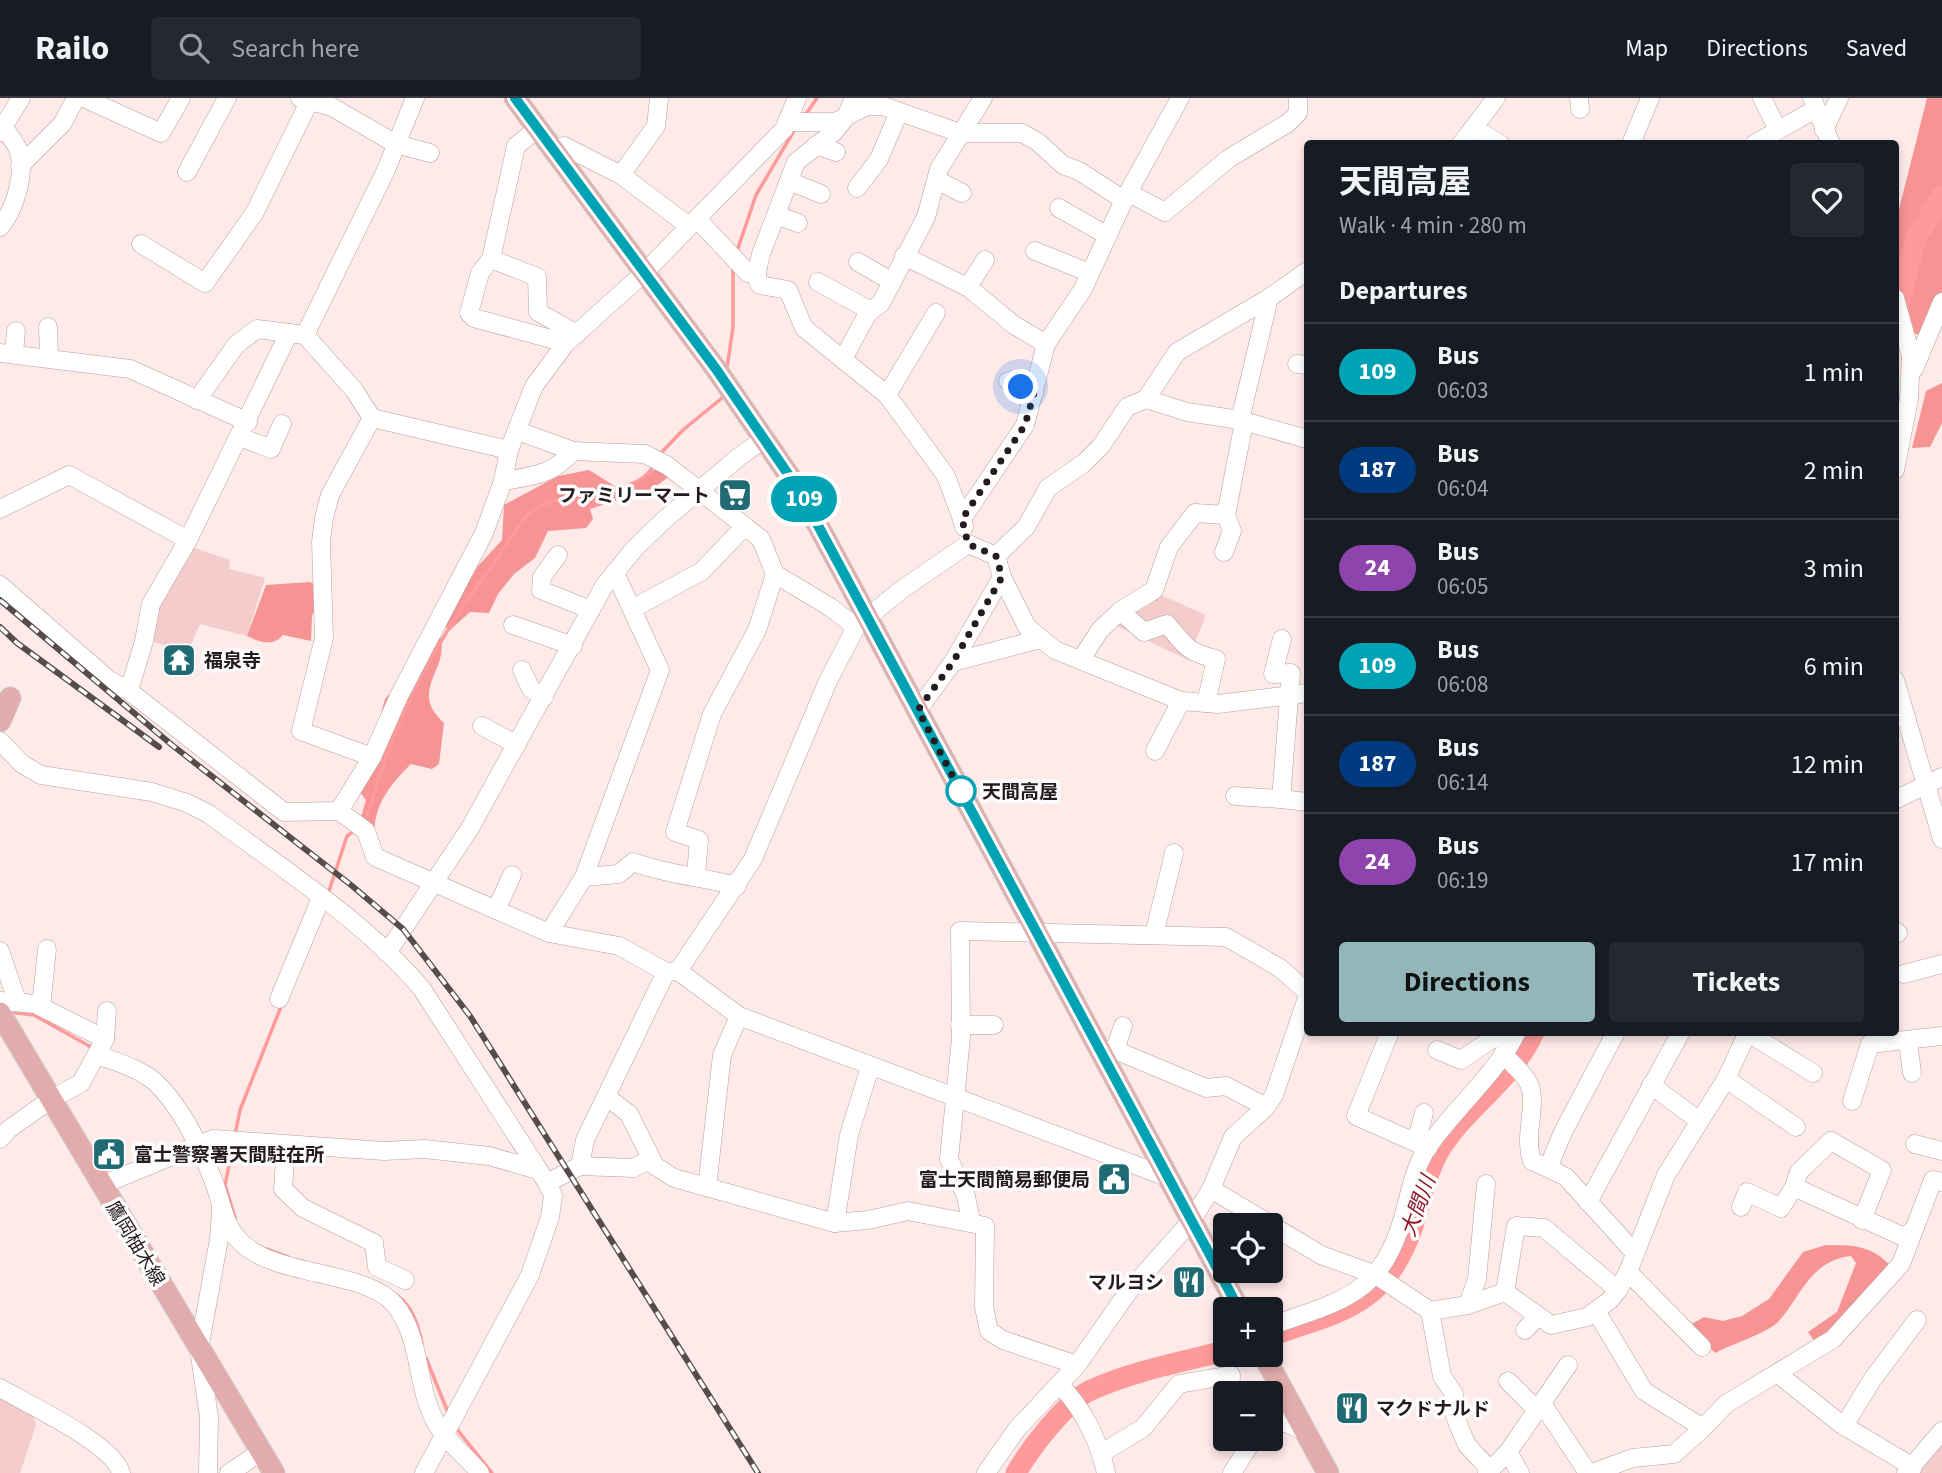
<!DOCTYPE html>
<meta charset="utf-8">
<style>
body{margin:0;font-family:"Source Sans 3","Noto Sans JP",sans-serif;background:#242831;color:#f1f3f6;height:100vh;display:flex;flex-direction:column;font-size:26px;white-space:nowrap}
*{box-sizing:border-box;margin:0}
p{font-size:23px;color:#9ea1a6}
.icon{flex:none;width:38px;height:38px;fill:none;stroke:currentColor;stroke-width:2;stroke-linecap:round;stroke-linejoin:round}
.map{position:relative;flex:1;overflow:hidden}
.side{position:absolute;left:1304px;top:42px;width:595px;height:896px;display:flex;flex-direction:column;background:#171b24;border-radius:7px;box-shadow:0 4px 10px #0003}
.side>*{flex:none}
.badge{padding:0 14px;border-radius:23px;font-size:24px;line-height:46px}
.tools{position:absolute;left:1213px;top:1115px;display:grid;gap:14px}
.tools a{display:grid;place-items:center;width:70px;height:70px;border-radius:7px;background:#171b24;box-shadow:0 4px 10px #0003;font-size:35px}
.you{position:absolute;width:35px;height:35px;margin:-18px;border:5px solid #fff;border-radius:50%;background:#1a73e8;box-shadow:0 0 0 10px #1a73e833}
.map>.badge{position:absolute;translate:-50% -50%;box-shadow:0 0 0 4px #fff}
h2{padding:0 35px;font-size:26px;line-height:63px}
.round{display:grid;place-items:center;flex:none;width:74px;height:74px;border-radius:7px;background:#242831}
.headline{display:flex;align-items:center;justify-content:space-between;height:119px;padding:0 35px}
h1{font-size:33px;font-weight:700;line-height:52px}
.cta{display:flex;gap:14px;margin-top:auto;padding:14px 35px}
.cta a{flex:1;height:80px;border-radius:7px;background:#93b6bb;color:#111;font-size:28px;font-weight:700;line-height:80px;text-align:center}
.cta a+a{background:#242831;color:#f1f3f6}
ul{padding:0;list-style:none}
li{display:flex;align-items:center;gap:21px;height:98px;padding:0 35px;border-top:2px solid #363941}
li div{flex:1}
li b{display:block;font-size:26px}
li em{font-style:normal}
li .badge{min-width:77px;font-weight:700;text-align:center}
header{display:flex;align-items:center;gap:42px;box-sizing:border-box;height:98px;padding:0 35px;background:#171b24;border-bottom:2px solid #363941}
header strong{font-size:33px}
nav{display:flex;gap:38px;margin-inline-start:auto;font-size:24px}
.search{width:490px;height:63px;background:#242831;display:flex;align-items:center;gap:18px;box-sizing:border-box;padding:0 24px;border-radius:7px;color:#9ea1a6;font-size:26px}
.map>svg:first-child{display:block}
</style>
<header>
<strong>Railo</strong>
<div class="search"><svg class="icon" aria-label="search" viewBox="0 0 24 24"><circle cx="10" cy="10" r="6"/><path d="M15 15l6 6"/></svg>Search here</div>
<nav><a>Map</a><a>Directions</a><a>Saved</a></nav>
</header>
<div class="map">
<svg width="1942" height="1375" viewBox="0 0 1942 1375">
<rect width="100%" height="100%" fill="#fdeae9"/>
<g fill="#f3cccb">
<path d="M189,448L230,462L229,471L265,480L247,538L200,526L188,553L146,542L155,508Z"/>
<path d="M1156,495L1206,517L1188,562L1113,526Z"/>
<path d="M0,1298L33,1317L36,1327L20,1375H0Z"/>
<path d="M1942,1334V1375H1914Z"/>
</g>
<g fill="#f69393">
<path d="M1927,0H1942V193L1923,237L1915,236L1895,170V127Z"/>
<path d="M1942,285V325L1930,349L1912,350L1926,293Z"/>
<path d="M659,368L670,378L652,391L590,411L593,421L586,430L548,433L535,460L514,476L498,496L489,515L470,514L450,532L443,527L478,468L502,442L504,407L558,378L589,372L616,389L637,385Z"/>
<path d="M310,484L316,487L320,499L312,518L311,543L283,537C273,549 259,544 247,538L266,487Z"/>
<path d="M440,538C451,571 407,592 444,625L439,666L432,671L411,666C390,686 371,711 375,741L359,726L366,702L360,694L385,601Z"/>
<path d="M1826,1147C1852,1147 1870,1147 1889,1166L1819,1250L1808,1234L1837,1214L1856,1165L1851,1158C1810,1162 1801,1199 1778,1224C1767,1235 1730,1247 1715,1255L1690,1227L1704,1219L1723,1223L1742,1218L1769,1201L1803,1154Z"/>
</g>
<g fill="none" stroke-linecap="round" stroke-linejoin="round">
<g stroke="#fe9a9a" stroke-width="3.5">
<path d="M804,19L817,0"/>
<path d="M736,156L756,97L795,31"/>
<path d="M727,270L733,229V170"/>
<path d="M659,357L683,332L722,300L723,295"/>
<path d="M365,724C374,699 380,672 390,648C416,581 451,521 495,464C506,449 516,429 529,416C559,388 635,404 654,367"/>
<path d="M328,796L347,738L354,733"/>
<path d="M9,914L34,917L91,949"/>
<path d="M235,1037L240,1012L282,906"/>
<path d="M225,1087L233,1048"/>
<path d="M225,1087L235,1120"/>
<path d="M266,1151L288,1159"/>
<path d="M391,1194C411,1203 418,1226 422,1245"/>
<path d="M426,1260L449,1317"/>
<path d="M456,1330L492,1375"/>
</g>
<g stroke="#fe9a9a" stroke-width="21">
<path d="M1895,222L1916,140L1942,98"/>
<path d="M1270,1238C1342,1213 1384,1209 1412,1131C1420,1107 1425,1078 1438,1055C1464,1010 1510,986 1534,934"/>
<path d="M1016,1375C1030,1351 1065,1304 1091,1292C1133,1273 1181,1264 1225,1253"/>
</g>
<g stroke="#b59f9e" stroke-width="19">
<g id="minor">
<path d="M84,0L161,35L181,0"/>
<path d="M300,0L332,9L396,46L430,55"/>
<path d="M854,0L846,19L834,34L796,64L761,156L756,178L760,187L788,192L804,230L887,297L946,378L962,421"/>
<path d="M1579,0L1580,11"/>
<path d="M1762,0L1778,32"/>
<path d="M1812,0L1831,46"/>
<path d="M788,24H835L867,8H883L960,35H1022L1038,44L1063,67L1079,73L1124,102"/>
<path d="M1474,30L1500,46"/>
<path d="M537,31L516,48L491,161L480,175L469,215L474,220L566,245"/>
<path d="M1824,32L1839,0"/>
<path d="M0,34L21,0"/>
<path d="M1461,46L1496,0"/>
<path d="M1631,46L1650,0"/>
<path d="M1754,46L1816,11"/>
<path d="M816,47L836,54"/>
<path d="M552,51L564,48L621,77L689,128"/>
<path d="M20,68L62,26L76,0"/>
<path d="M187,74L227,0"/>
<path d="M621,77L656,28L659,0"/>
<path d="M937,82L962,95"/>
<path d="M789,83L821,96"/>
<path d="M857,90L879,61L899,14"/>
<path d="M1129,95L1165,114L1228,61L1288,25L1298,15V0"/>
<path d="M1059,110L1108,138"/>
<path d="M776,117L798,125"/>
<path d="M697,121L748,175L757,177"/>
<path d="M0,129C15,112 25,77 19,54C17,46 9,37 4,30"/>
<path d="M141,146L205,185L255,114L309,4"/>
<path d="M1035,153L1090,175"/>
<path d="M904,158L969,190L1014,227L1046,246"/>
<path d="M491,161L537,179L538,214L577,236"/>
<path d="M858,164L891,183"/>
<path d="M818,184L871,213"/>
<path d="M968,189L985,162"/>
<path d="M1895,200L1911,258L1909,301L1895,372"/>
<path d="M48,229L49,260"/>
<path d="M305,237L354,292L372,320L330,397L324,420L321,444L324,540L301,633L372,659"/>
<path d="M0,255L130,271L248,324"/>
<path d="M14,255L16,233"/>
<path d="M843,261L868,215L881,205L926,119L939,71L983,0"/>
<path d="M1297,266L1307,267"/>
<path d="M1914,271L1942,204"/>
<path d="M1008,283L1034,295"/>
<path d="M887,297L936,215"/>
<path d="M1146,301L1187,314L1240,322L1307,341"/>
<path d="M197,302L236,247L257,231L305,237L386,72L415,0"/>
<path d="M372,320L509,352"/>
<path d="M1240,322L1269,200"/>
<path d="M518,333L573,353"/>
<path d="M240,339L271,351L282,326"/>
<path d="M503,383C532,378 553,377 573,353L645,356L668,368L761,441L775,476L830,509L856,529"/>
<path d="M0,411L69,377L188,442"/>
<path d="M964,429L962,421L1025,327L1046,246L1083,191L1124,102L1180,0"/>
<path d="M968,446L996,458L1002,479L1027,529L1055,552L1181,603L1218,606L1307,595"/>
<path d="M1224,454L1232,433L1226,417L1244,324"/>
<path d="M558,457L542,479L541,492L591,512"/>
<path d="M996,458L1026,429L1048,390L1084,365L1101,348L1127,309L1146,301L1177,254L1269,200L1307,173"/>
<path d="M0,487L109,582L129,593L284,714L339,713L366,733L375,759L549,835L619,848L666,874"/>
<path d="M632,511L702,473L745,428"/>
<path d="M1120,513L1144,534L1167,526C1185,547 1186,554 1216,561L1206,605"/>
<path d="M513,527L573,548"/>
<path d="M1082,560L1100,532L1120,513L1154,492L1169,449L1195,415L1226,417"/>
<path d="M953,564L1002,479"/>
<path d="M522,572L531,591L544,599"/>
<path d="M1895,582L1942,741"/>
<path d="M129,593L144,543L151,506L188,442L289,235"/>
<path d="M918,612L953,564L1040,541"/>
<path d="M482,628L517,647"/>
<path d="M0,643L22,666L41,677L152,694L187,705L209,716C281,770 364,822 422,891L547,1085L553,1097L550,1119L530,1177L424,1375"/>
<path d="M1155,653L1181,603"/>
<path d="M1235,698L1281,701L1291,575L1273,576L1282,541"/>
<path d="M1281,701L1307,704"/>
<path d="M1895,702L1942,679"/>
<path d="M339,713L372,659L399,598L484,435L503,383L509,352L534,288L566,245L644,175L784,31L797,0"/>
<path d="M696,777L699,742L675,734L712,616L757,532L775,476"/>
<path d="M584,779L619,776L633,764C668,777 702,779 737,788"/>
<path d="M496,812L512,777"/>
<path d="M1895,833L1898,835"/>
<path d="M549,835L584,779L660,572L615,475"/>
<path d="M1154,837L1174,755"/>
<path d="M0,853L17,903"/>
<path d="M387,855L470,730L604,488L635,450L663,423L740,358L766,340"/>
<path d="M678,873L739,918L1167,1079"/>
<path d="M1904,876L1942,866"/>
<path d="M279,901L321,800"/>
<path d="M0,903L35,906L105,941"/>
<path d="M41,909L47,851"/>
<path d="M960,927H994"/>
<path d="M1390,934L1356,1018L1428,1050"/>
<path d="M1616,934L1563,1034L1548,1070L1566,1079L1634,1154"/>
<path d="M1748,935L1813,975"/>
<path d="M1908,943L1912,975"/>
<path d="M1100,952H1115L1206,990L1226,988L1266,1009"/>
<path d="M1115,952L1123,928"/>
<path d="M1437,952L1461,962L1492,941L1505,939"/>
<path d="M1503,956C1511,965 1524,975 1529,986C1538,1007 1523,1036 1532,1063L1548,1070"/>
<path d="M97,957C116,964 139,970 155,984C180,1007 200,1048 212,1079C220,1098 223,1123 236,1139C270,1181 364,1170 395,1207C421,1238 416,1288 435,1323C445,1342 466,1358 480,1375"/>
<path d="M1726,981L1796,1029"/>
<path d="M1651,987L1698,1022"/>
<path d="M607,999L629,1016L655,1068L674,1080L835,1125L868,1122L908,1113L985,1128L984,1209L989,1233L1003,1242L1077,1267"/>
<path d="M1852,1003L1870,946L1942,938"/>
<path d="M0,1041L9,1031L50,1002L81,985L105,941L107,913"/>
<path d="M1416,1044L1424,1015"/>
<path d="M1915,1046L1942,1053"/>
<path d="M286,1048L283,1091L303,1110L374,1145L377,1169L405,1182"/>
<path d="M580,1068L633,1070L650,1062"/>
<path d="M547,1085L580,1068L585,1042L666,874L678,873L753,761L828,583L856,529L901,492L968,446"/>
<path d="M102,1087L213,1041L384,1053L425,1051L489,1058L538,1072"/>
<path d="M707,1089L722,957L739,918"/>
<path d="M1794,1089L1799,1074L1831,1043L1882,1072L1862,1122"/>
<path d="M1211,1091L1321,1157L1376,1177L1430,1213L1468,1207L1505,1194L1551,1227L1587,1219L1610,1202L1618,1192L1628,1174L1666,1077L1726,981L1748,934"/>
<path d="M1588,1104L1681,934"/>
<path d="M1741,1109L1747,1094L1781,1110L1794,1089L1904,1139L1913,1132"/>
<path d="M971,1123L966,1098L949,1061L961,940L960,833L1226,839L1280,870L1307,894"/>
<path d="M835,1125L849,1037L870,969"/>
<path d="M1628,1174L1702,1249"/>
<path d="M1505,1194L1516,1128L1544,1130L1618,1192"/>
<path d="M1468,1207L1477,1181L1486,1086"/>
<path d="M1430,1213L1442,1278L1454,1296V1315L1460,1331L1467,1347L1490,1372"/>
<path d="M1270,1228C1341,1203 1380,1198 1403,1120C1410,1096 1414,1069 1428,1049C1455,1009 1495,978 1517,934"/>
<path d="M1525,1232L1537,1219"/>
<path d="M1778,1276L1841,1326L1913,1369"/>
<path d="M1508,1283L1538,1313"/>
<path d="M1059,1286C1083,1310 1099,1343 1106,1375"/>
<path d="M0,1290C27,1306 114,1346 121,1375"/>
<path d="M1543,1307L1588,1375"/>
<path d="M1270,1319L1306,1333"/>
<path d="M1844,1328L1872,1282L1917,1222"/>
<path d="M1703,1330L1726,1306L1833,1241L1901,1166L1933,1082L1942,1084"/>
<path d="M1508,1354L1520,1375"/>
<path d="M1102,1355L1143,1330L1179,1286L1231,1277L1230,1295"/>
<path d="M208,1375L209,1319L199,1251L219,1141L221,1111"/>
<path d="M229,1375L261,1354"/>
<path d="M986,1375L1017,1331L1077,1267L1128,1194L1192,1122L1211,1091L1233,1039L1266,1009L1274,997L1307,900"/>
<path d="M1232,1375L1254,1340"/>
<path d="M1487,1375L1508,1354L1568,1267"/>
<path d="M1592,1375L1633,1360L1674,1356L1703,1330L1644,1293L1596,1213"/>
<path d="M1906,1375L1942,1333"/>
</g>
</g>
<g stroke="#cfcdcd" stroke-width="23">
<g id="major">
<path d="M515,0L716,271L799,392L1239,1211"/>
<path d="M0,623L10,600"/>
<path d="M0,915L274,1375"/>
<path d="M1263,1256L1328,1375"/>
</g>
</g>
<use href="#minor" stroke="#fff" stroke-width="18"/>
<use href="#major" stroke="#e2acac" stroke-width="21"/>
<g stroke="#574c4c" stroke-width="6">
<g id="rail">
<path d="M0,502L172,647L351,787L403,831L470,918L758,1375"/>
<path d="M0,529L17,545L159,649"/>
</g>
</g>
<use href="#rail" stroke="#fcfcfc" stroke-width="3.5" stroke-dasharray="10" stroke-linecap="butt"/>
</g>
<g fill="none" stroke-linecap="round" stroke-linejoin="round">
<g stroke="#fff" stroke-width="16">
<path id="line" d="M515,0L716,271L799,392L1239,1211"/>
</g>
<use href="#line" stroke="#00a3b4" stroke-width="10"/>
<path stroke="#241c1c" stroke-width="7" stroke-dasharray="0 12.6" d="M961,693L962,696L918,612L953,564L1002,479L996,458L968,446L962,421L1025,327L1034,295L1021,289"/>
</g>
<defs>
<g id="supermarket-square" transform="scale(1.75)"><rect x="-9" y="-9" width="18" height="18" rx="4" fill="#206b73" stroke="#fcfcfc"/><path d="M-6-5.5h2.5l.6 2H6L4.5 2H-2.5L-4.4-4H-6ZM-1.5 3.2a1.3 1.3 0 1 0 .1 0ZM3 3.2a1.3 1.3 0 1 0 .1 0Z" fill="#fff"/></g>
<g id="temple-square" transform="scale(1.75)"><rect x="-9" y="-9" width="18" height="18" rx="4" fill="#206b73" stroke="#fcfcfc"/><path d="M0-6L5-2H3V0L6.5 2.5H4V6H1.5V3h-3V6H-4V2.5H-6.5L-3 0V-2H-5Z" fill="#fff"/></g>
<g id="civic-square" transform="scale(1.75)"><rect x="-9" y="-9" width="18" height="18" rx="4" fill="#206b73" stroke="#fcfcfc"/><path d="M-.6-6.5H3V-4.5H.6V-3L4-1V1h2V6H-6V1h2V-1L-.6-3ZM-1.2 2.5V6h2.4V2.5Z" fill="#fff"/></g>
<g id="restaurant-square" transform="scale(1.75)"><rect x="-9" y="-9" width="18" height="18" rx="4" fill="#206b73" stroke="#fcfcfc"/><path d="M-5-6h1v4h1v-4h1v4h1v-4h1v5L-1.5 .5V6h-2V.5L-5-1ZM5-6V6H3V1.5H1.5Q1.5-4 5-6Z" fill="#fff"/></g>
</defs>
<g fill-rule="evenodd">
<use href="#supermarket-square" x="735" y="397"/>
<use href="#temple-square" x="179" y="562"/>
<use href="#civic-square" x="109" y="1056"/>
<use href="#civic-square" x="1114" y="1081"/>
<use href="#restaurant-square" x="1189" y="1184"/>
<use href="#restaurant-square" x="1352" y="1310"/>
</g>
<circle fill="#fff" stroke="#00a3b4" stroke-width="3.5" cx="961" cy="693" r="14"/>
<g text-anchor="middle" stroke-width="7" stroke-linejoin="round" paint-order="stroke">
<g font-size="19" font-weight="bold" fill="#241c1c" stroke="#fcfcfc" text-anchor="end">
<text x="710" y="404">ファミリーマート</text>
<text x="204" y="569" text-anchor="start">福泉寺</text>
<text x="134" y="1063" text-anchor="start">富士警察署天間駐在所</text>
<text x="1090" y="1088">富士天間簡易郵便局</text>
<text x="1164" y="1191">マルヨシ</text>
<text x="1376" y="1317" text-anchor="start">マクドナルド</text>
</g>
<g font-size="19" font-weight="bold" fill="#241c1c" stroke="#fcfcfc" text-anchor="start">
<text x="982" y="700">天間高屋</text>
</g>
<g font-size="19" fill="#241c1c" stroke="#fcfcfc">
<text transform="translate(136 1145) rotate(59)" y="7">鷹岡柚木線</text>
</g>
<g font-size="21" font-style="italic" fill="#8e1a29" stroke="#fcfcfc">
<text transform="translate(1418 1108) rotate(-70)" y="7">大間川</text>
</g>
</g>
</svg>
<div class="tools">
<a><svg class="icon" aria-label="locate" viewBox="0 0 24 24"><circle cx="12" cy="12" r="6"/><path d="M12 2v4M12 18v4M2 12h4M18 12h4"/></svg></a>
<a>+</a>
<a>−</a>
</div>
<div class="you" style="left:1021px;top:289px"></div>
<b class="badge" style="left:804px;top:401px;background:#00a3b4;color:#fff">109</b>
<section class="side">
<div class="headline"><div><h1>天間高屋</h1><p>Walk · 4 min · 280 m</p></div><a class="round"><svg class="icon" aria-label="heart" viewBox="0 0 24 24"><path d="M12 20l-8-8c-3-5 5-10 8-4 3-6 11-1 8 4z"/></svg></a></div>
<h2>Departures</h2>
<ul>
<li><span class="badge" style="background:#00a3b4;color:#fff">109</span><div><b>Bus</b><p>06:03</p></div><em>1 min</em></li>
<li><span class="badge" style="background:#003b80;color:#fff">187</span><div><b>Bus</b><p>06:04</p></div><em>2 min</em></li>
<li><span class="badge" style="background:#8e44ad;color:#fff">24</span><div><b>Bus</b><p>06:05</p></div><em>3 min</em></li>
<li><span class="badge" style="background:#00a3b4;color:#fff">109</span><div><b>Bus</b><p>06:08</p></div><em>6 min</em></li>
<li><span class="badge" style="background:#003b80;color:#fff">187</span><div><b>Bus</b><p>06:14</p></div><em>12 min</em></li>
<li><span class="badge" style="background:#8e44ad;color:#fff">24</span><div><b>Bus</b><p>06:19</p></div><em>17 min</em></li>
</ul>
<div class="cta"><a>Directions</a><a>Tickets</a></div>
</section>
</div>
